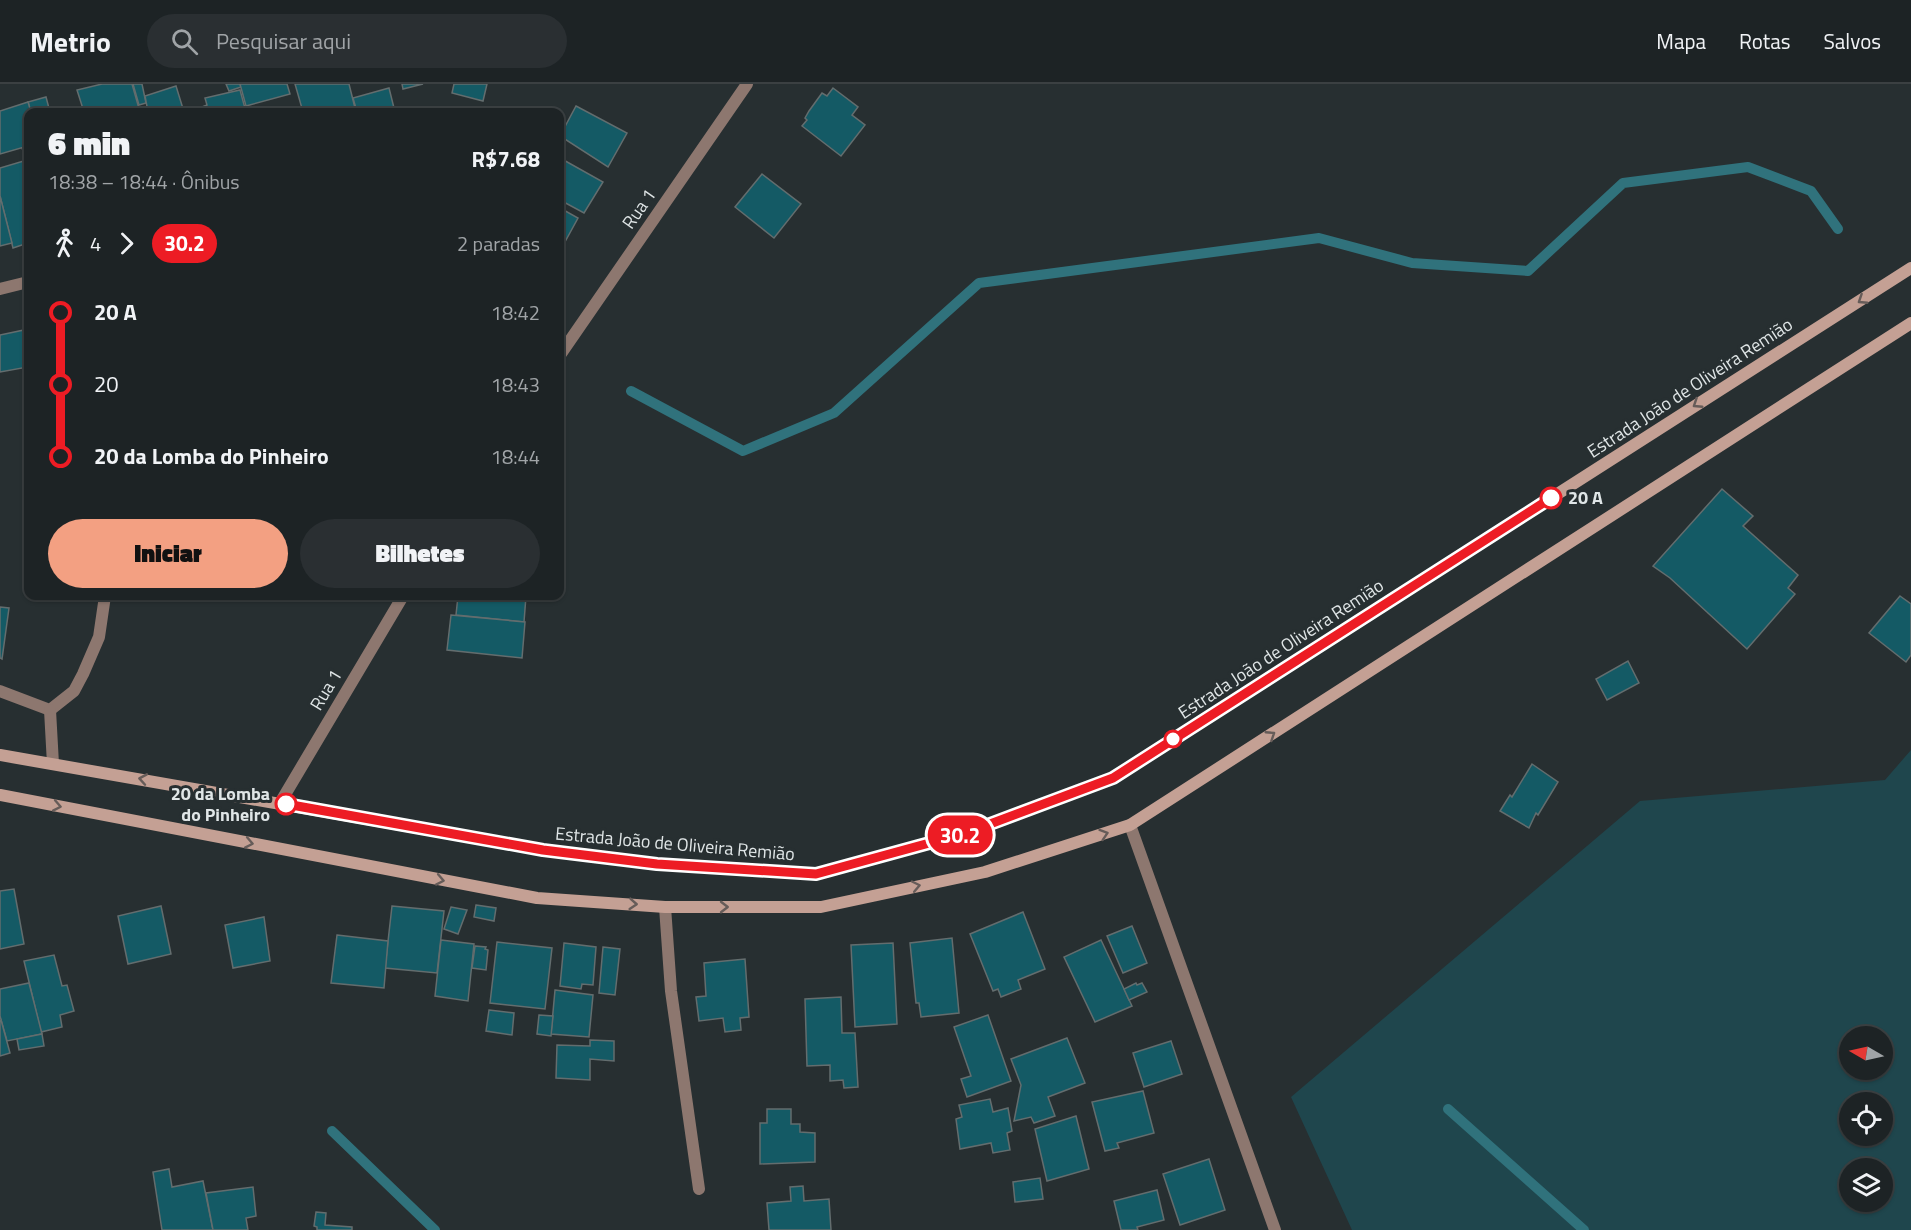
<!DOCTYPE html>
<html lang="pt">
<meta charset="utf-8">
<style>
body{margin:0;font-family:"Titillium Web",sans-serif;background:#2a2f32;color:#f1f3f6;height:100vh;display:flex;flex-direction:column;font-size:22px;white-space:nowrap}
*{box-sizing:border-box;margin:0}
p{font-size:20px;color:#a0a4a7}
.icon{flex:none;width:33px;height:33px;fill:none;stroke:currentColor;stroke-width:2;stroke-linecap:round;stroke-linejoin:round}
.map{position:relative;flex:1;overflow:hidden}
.drawer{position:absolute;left:24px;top:24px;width:540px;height:492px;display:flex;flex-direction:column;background:#1d2325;border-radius:12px;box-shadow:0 2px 4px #0004,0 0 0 2px #3b4042}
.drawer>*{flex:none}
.badge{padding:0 12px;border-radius:20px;font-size:21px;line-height:39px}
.needle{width:39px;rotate:279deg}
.controls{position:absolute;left:1839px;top:942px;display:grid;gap:12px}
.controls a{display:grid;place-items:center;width:54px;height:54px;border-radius:50%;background:#1d2325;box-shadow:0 2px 4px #0004,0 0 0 2px #3b4042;font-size:30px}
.map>.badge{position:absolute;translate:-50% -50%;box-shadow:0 0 0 3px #fff}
.legs{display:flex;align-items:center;gap:9px;height:66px;padding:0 24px;font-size:20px}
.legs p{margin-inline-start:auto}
.overview{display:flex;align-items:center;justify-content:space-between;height:102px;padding:0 24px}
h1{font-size:33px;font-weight:800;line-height:45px}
.action{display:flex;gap:12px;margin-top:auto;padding:12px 24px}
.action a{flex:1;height:69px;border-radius:36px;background:#f3a082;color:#111;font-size:24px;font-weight:800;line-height:69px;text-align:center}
.action a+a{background:#2a2f32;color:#f1f3f6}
ul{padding:0 24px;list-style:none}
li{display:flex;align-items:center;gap:21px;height:72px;font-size:22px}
li i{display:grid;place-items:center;width:9px;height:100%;margin:0 8px;background:currentColor}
li i::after{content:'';width:15px;height:15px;margin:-8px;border:4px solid;border-radius:50%;background:#1d2325}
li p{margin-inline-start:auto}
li:first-child i{background:linear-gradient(#0000 50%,currentColor 0)}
li:last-child i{background:linear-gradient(currentColor 50%,#0000 0)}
header{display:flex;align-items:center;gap:36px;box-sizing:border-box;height:84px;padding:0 30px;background:#1d2325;border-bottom:2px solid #3b4042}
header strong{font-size:28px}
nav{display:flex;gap:33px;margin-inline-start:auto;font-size:21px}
.search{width:420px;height:54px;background:#2a2f32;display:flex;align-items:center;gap:15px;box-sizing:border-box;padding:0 21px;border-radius:33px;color:#a0a4a7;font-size:22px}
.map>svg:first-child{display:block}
</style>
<header>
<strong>Metrio</strong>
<div class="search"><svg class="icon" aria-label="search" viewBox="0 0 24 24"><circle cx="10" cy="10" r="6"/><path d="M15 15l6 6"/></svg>Pesquisar aqui</div>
<nav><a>Mapa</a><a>Rotas</a><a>Salvos</a></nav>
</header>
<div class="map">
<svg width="1911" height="1146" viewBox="0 0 1911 1146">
<rect width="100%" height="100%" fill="#272f31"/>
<path fill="#1f464d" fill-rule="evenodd" d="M1911,666V1146H1352L1291,1013L1640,717L1885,696ZM1850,952H1882V986H1850ZM1850,1018H1882V1052H1850ZM1850,1084H1882V1118H1850Z"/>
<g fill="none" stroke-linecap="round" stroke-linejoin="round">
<g stroke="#30727c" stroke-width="10">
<path d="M631,307L743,367L834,329L979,199L1319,154L1412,179L1528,187L1623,99L1748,83L1811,107L1838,145"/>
<path d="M1448,1025L1584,1146"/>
<path d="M332,1047L435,1146"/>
</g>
</g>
<g fill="#145a65" stroke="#636d6e" stroke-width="1.5">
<path d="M102,0H132L140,28H84L77,6Z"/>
<path d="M133,0H142L146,19L139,21Z"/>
<path d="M226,0H240L241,3L229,7Z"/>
<path d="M240,0H287L290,10L246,22Z"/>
<path d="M295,0H349L355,24L338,28H319L318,25L303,28Z"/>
<path d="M402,0H423L403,5Z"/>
<path d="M454,0H487L483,17L452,9Z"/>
<path d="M176,2L184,28H148L145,12Z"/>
<path d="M389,4L395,28H357L353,14Z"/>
<path d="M833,4L858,23L852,31L865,41L841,72L802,42L807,36L805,34L809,27L822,9L827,12Z"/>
<path d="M240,6L246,28H203L202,23L207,21L205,14Z"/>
<path d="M46,13L50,28H31L28,18Z"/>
<path d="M28,18L31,28H28V62L0,70V27Z"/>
<path d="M576,22L627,49L608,83L560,52Z"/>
<path d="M28,62V81L22,64Z"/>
<path d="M560,74L603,98L584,129L560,116Z"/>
<path d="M27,76L28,159L13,164L0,112V84Z"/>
<path d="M762,90L801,120L774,154L735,123Z"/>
<path d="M0,112L12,159L0,162Z"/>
<path d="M560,124L578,134L560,167Z"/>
<path d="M24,246L28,283L0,288V251Z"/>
<path d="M1722,405L1753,432L1743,442L1798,491L1788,504L1795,510L1747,565L1670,494L1653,482Z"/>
<path d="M458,512H526L524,538L456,531Z"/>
<path d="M1900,512L1911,520V571L1906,578L1869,549Z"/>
<path d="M0,523L9,524L2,575L0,574Z"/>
<path d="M451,531L525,538L522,574L447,566Z"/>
<path d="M1628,577L1639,599L1607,616L1596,595Z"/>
<path d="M1532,680L1558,698L1538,731L1536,729L1529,744L1500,727L1510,711L1512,713Z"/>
<path d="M14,805L24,860L0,865V807Z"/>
<path d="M476,821L496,824L494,837L474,833Z"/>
<path d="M161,822L171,870L128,880L118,832Z"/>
<path d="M392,822L444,827L437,889L385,884Z"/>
<path d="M451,823L467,826L458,850L444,845Z"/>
<path d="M1023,828L1045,885L1018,896L1021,905L1001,913L998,905L993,907L970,850Z"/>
<path d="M264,833L270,877L233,884L225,841Z"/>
<path d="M1132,842L1147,879L1123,889L1107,852Z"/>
<path d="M337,851L388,857L384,904L331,899Z"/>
<path d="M952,854L959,929L921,933L919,919H916L910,859Z"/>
<path d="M441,856L474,860L468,917L435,912Z"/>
<path d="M1101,856L1132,922L1095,938L1064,873Z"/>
<path d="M497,858L552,864L545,925L490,919Z"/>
<path d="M564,859L596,863L593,901L582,900L581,905L560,902Z"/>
<path d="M893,859L897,940L855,943L851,861Z"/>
<path d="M475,862L486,863L485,865L488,866L486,886L472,884Z"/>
<path d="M603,863L620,865L615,911L599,909Z"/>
<path d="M54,871L62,902L67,901L74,927L60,931L62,943L41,948L24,877Z"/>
<path d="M745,875L749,933L740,934L741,946L725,948L723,934L699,937L696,913L706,912L704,879Z"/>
<path d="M29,899L42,950L7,957L0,932V905Z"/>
<path d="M1136,899L1137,901L1142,899L1147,908L1129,916L1124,905Z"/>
<path d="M555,906L593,911L589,953L551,950Z"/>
<path d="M841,913L842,949H855L858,1003L844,1004L843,996L830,997V981L807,982L805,915Z"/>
<path d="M489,926L514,929L512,951L486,947Z"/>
<path d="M539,931L553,932L551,952L537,950Z"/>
<path d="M988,931L1011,997L967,1013L961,995L971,992L954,943Z"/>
<path d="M1,936L10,969L0,972V937Z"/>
<path d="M42,950L44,962L19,966L17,955Z"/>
<path d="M1067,954L1085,999L1048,1013L1055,1032L1034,1039L1031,1033L1014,1037L1021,1001L1011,975Z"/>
<path d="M590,956L614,957V977L590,975V996L556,994L557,961L590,962Z"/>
<path d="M1171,957L1182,990L1144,1003L1133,969Z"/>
<path d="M1143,1007L1154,1049L1117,1059L1119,1064L1105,1067L1092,1018Z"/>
<path d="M990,1015L993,1028L1008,1024L1012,1047L1007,1049L1010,1066L993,1069L991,1059L960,1065L956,1035L962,1033L959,1021Z"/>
<path d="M767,1025H791V1040H800V1048L815,1049V1078L760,1080V1039H767Z"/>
<path d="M1076,1032L1089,1085L1047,1097L1035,1045Z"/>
<path d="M1209,1075L1225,1126L1180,1141L1163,1090Z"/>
<path d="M169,1085L172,1103L203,1097L213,1146H162L153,1088Z"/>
<path d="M1040,1094L1043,1115L1015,1118L1013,1098Z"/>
<path d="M803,1102L804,1117L829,1115L831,1146H769L767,1119L791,1117L790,1103Z"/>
<path d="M253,1103L256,1132L246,1134L248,1146H213L206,1109Z"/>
<path d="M1157,1106L1164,1136L1137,1143L1138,1146H1121L1114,1117Z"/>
<path d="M316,1128L326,1129L325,1141L352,1143V1146H317V1143L314,1142Z"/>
</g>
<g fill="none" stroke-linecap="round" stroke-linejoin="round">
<g stroke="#8d776f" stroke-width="12">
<path d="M0,607L50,626L74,607L83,590L99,553L105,512"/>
<path d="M50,626L53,680"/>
</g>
<g stroke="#8d776f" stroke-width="12">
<path d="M0,205L28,198"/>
<path d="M560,271L747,0"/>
<path d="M280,719L403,512"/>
<path d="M1130,741L1275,1146"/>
<path d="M665,823L671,907L699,1105"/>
</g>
<g stroke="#c4a094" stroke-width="12">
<path d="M0,671L543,766L657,780L816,790L966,749L1113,694L1911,184"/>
<path d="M0,711L537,814L665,823H821L985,788L1130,741L1911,239"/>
</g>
</g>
<defs><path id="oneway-chevron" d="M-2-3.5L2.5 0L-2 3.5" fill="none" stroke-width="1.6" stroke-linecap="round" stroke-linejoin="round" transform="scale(1.5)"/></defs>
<g stroke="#665c59">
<use href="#oneway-chevron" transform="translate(1862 216) rotate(147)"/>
<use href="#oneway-chevron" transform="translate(1697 320) rotate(147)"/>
<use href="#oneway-chevron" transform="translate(1271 651) rotate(-33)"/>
<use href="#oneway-chevron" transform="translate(143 695) rotate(-170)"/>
<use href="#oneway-chevron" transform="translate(57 722) rotate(11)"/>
<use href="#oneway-chevron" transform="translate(1104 750) rotate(-18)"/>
<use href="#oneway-chevron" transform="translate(249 759) rotate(11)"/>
<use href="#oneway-chevron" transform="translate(440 796) rotate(11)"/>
<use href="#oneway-chevron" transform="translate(916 802) rotate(-12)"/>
<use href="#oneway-chevron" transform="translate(633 820) rotate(4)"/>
<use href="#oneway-chevron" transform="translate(724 823)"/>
</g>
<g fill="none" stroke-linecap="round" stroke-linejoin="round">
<g stroke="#fff" stroke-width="14">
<path id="line-1" d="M286,720L543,766L657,780L816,790L966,749L1113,694L1551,414"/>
</g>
<use href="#line-1" stroke="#ed1c24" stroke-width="9"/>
</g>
<g fill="#fff" stroke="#ed1c24" stroke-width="3">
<circle cx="1551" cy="414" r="10"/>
<circle cx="1173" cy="655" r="8"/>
<circle cx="286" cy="720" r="10"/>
</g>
<g text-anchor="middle" stroke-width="6" stroke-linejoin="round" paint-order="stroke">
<g font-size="18" fill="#e0e6e7" stroke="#272f31">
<text transform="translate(639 125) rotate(-55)" y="6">Rua 1</text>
<text transform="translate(1690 304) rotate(-33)" y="6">Estrada João de Oliveira Remião</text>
<text transform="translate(1281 565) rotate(-33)" y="6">Estrada João de Oliveira Remião</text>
<text transform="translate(326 606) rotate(-59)" y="6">Rua 1</text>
<text transform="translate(675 760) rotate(5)" y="6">Estrada João de Oliveira Remião</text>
</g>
<g font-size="18" font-weight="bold" fill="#e0e6e7" stroke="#272f31" text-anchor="start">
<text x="1568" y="420">20 A</text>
<text x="270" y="716" text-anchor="end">20 da Lomba<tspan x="270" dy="21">do Pinheiro</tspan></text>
</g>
</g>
</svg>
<div class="controls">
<a><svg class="needle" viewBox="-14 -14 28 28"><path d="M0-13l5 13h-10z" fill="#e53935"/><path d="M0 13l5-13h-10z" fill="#a0a4a7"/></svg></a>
<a><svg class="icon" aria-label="locate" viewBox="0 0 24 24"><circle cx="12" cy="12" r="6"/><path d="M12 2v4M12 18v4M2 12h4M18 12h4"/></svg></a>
<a><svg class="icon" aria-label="layers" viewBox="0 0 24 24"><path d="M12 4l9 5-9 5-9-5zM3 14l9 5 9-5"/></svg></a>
</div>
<b class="badge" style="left:960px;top:751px;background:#ed1c24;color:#fff">30.2</b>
<section class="drawer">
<div class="overview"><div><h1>6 min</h1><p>18:38 – 18:44 · Ônibus</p></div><b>R$7.68</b></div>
<div class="legs"><svg class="icon" aria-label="walk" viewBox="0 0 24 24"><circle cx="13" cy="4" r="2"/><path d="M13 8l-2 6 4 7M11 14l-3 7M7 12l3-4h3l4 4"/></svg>4<svg class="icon" aria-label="forward" viewBox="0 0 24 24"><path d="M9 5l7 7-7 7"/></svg><b class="badge" style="background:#ed1c24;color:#fff">30.2</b><p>2 paradas</p></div>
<ul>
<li><i style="color:#ed1c24"></i><b>20 A</b><p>18:42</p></li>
<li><i style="color:#ed1c24"></i><span>20</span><p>18:43</p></li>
<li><i style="color:#ed1c24"></i><b>20 da Lomba do Pinheiro</b><p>18:44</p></li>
</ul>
<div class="action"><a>Iniciar</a><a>Bilhetes</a></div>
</section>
</div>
